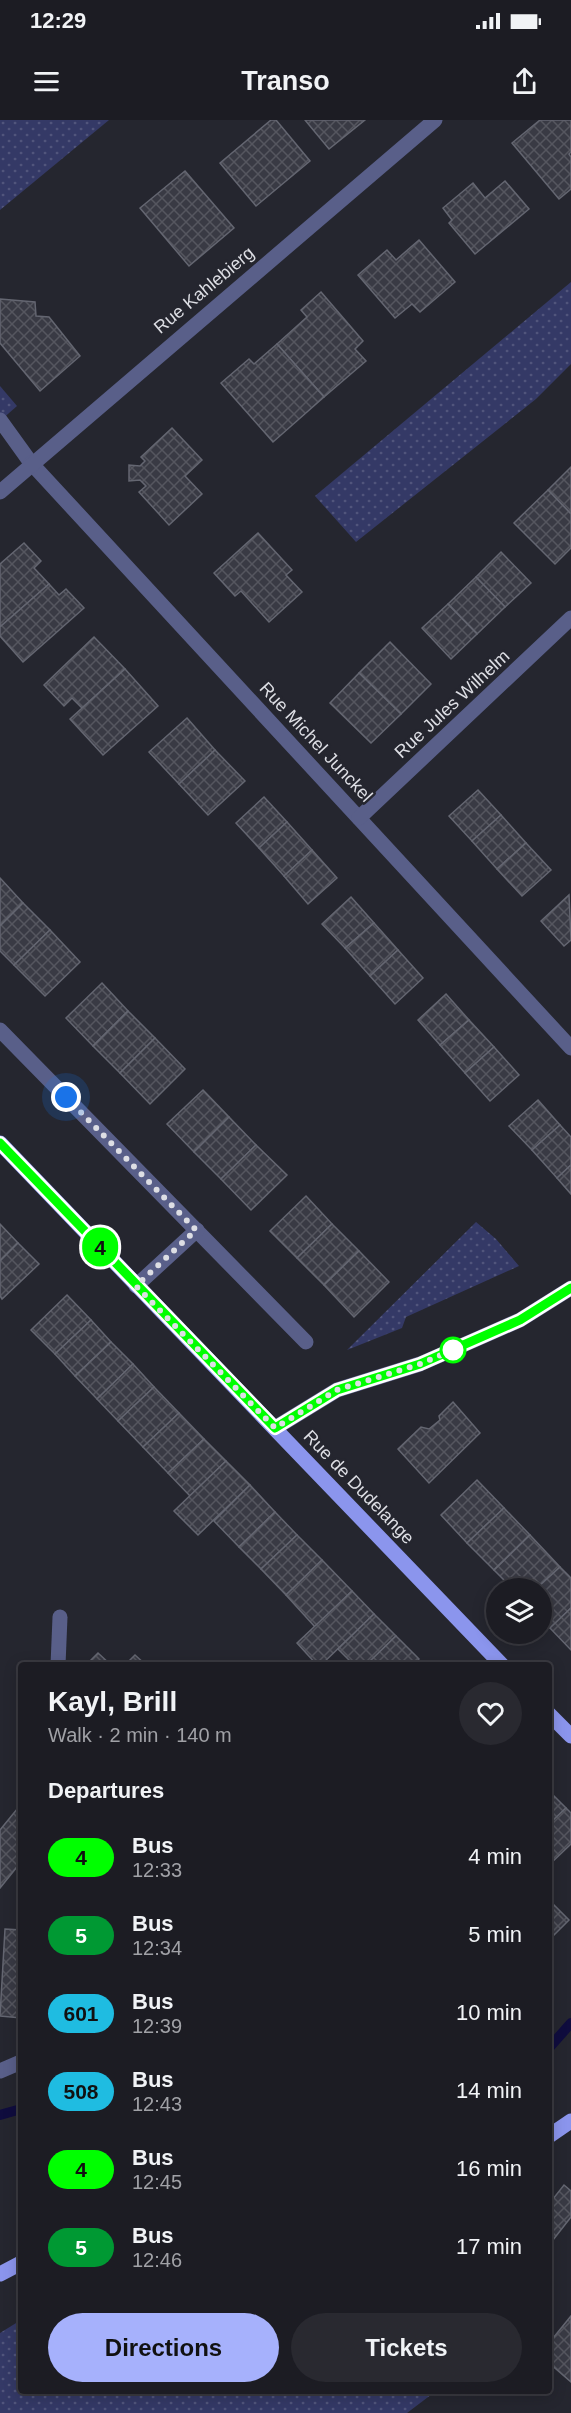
<!DOCTYPE html>
<meta charset="utf-8">
<style>
body{margin:0;font-family:Helvetica,sans-serif;background:#292930;color:#f1f3f6;height:100vh;display:flex;flex-direction:column;font-size:22px;white-space:nowrap}
*{box-sizing:border-box;margin:0}
p{font-size:20px;color:#a0a1a6}
.icon{flex:none;width:33px;height:33px;fill:none;stroke:currentColor;stroke-width:2;stroke-linecap:round;stroke-linejoin:round}
.map{position:relative;flex:1;overflow:hidden}
.drawer{position:absolute;left:18px;top:1542px;width:534px;height:732px;display:flex;flex-direction:column;background:#1c1c23;border-radius:6px;box-shadow:0 3px 15px #0003,0 0 0 2px #3a3a41}
.drawer>*{flex:none}
.badge{padding:0 12px;border-radius:20px;font-size:21px;line-height:39px}
.controls{position:absolute;left:486px;top:1458px;display:grid;gap:12px}
.controls a{display:grid;place-items:center;width:66px;height:66px;border-radius:50%;background:#1c1c23;box-shadow:0 3px 15px #0003,0 0 0 2px #3a3a41;font-size:30px}
.you{position:absolute;width:30px;height:30px;margin:-15px;border:4px solid #fff;border-radius:50%;background:#1a73e8;box-shadow:0 0 0 9px #1a73e833}
.map>.badge{position:absolute;translate:-50% -50%;box-shadow:0 0 0 3px #fff}
h2{padding:0 30px;font-size:22px;line-height:54px}
.round{display:grid;place-items:center;flex:none;width:63px;height:63px;border-radius:32px;background:#292930}
.headline{display:flex;align-items:center;justify-content:space-between;height:102px;padding:0 30px}
h1{font-size:28px;font-weight:700;line-height:45px}
.cta{display:flex;gap:12px;margin-top:auto;padding:12px 30px}
.cta a{flex:1;height:69px;border-radius:36px;background:#a6b1fc;color:#111;font-size:24px;font-weight:700;line-height:69px;text-align:center}
.cta a+a{background:#292930;color:#f1f3f6}
ul{padding:0;list-style:none}
li{display:flex;align-items:center;gap:18px;height:78px;padding:0 30px}
li div{flex:1}
li b{display:block;font-size:22px}
li em{font-style:normal}
li .badge{min-width:66px;font-weight:700;text-align:center}
.status{display:flex;justify-content:space-between;align-items:center;height:42px;padding:0 30px;background:#1c1c23;direction:ltr}
.status svg{height:16px;fill:currentColor}
header{display:flex;justify-content:space-between;align-items:center;height:78px;padding:0 30px;background:#1c1c23;font-size:27px;font-weight:700}
.map>svg:first-child{display:block}
</style>
<div class="status"><b>12:29</b><svg viewBox="0 0 49 12"><path d="M0 12V9h3v3zM5 12V6h3v6zM10 12V3h3v9zM15 12V0h3v12zM26 1h20v11H26zM47 4h2v5h-2z"/></svg></div>
<header><svg class="icon" aria-label="menu" viewBox="0 0 24 24"><path d="M4 6h16M4 12h16M4 18h16"/></svg>Transo<svg class="icon" aria-label="share" viewBox="0 0 24 24"><path d="M12 15V3M7 8l5-5 5 5M5 13v7h14v-7"/></svg></header>
<div class="map">
<svg width="571" height="2293" viewBox="0 0 571 2293">
<defs>
<pattern id="grass-dots" width="8" height="8" patternUnits="userSpaceOnUse" patternTransform="scale(1.5)"><rect width="8" height="8" fill="#343966"/><path d="M2 2h.1M6 6h.1" fill="none" stroke="#51557c" stroke-width="1.8" stroke-linecap="round"/></pattern>
<pattern id="building-cross-hatch" width="8" height="8" patternUnits="userSpaceOnUse" patternTransform="scale(1.5)"><rect width="8" height="8" fill="#393a44"/><path d="M0 0l8 8M0 8l8-8" fill="none" stroke="#55565f"/></pattern>
</defs>
<rect width="100%" height="100%" fill="#25262f"/>
<g fill="url(#grass-dots)">
<path d="M0,0H109L0,90Z"/>
<path d="M571,162V244L536,279L356,422L315,376Z"/>
<path d="M0,266L17,286L0,301Z"/>
<path d="M476,1102L496,1119L519,1146L406,1197L402,1208L347,1230Z"/>
<path d="M21,2200V2271H436L407,2293H0V2213Z"/>
</g>
<g fill="none" stroke-linecap="round" stroke-linejoin="round">
<g stroke="#0f0c3e" stroke-width="10">
<path d="M549,1928L571,1903"/>
<path d="M0,1995L21,1989"/>
</g>
</g>
<g fill="url(#building-cross-hatch)" stroke="#646671" stroke-width="1.5">
<path d="M271,0H276L310,41L256,86L220,43Z"/>
<path d="M305,0H365L329,29Z"/>
<path d="M540,0H571V32L569,34L571,37V69L559,79L512,23Z"/>
<path d="M185,51L234,108L189,146L140,88Z"/>
<path d="M505,61L529,89L475,134L449,103L452,100L443,88L473,63L485,78Z"/>
<path d="M419,120L455,162L420,192L412,184L395,198L358,155L387,130L396,140Z"/>
<path d="M321,172L363,221L355,229L366,241L324,277L277,224L307,197L301,190Z"/>
<path d="M0,179L35,182L36,196L49,197L80,236L40,271L0,223Z"/>
<path d="M277,224L324,277L273,322L221,263L249,239L254,244Z"/>
<path d="M172,308L202,340L185,356L202,374L169,405L139,372L146,366L140,360L129,361V345L140,346L145,341L141,337Z"/>
<path d="M571,347V394L548,370Z"/>
<path d="M548,370L571,394V428L555,444L514,403Z"/>
<path d="M258,413L292,450L286,455L302,472L269,502L241,471L235,476L214,453Z"/>
<path d="M24,423L41,441L34,448L49,464L0,507V444Z"/>
<path d="M501,432L531,463L505,487L476,457Z"/>
<path d="M476,457L505,487L477,514L448,484Z"/>
<path d="M49,464L59,475L66,469L84,488L23,542L0,516V507Z"/>
<path d="M448,484L477,514L451,539L422,508Z"/>
<path d="M94,517L125,549L82,588L72,578L64,586L44,565Z"/>
<path d="M390,522L431,564L401,594L359,553Z"/>
<path d="M125,549L158,586L103,635L70,599Z"/>
<path d="M359,553L401,594L371,623L330,583Z"/>
<path d="M187,598L215,630L179,664L149,632Z"/>
<path d="M215,630L245,661L208,695L179,664Z"/>
<path d="M478,670L501,695L472,721L449,696Z"/>
<path d="M264,677L287,702L259,728L236,703Z"/>
<path d="M501,695L526,723L497,749L472,721Z"/>
<path d="M287,702L312,730L284,756L259,728Z"/>
<path d="M526,723L551,750L522,776L497,749Z"/>
<path d="M312,730L337,758L308,784L284,756Z"/>
<path d="M0,758L23,783L0,806Z"/>
<path d="M569,775L571,820L564,826L541,801Z"/>
<path d="M351,777L374,803L345,828L322,804Z"/>
<path d="M23,783L50,810L14,845L0,831V806Z"/>
<path d="M374,803L398,830L370,856L345,828Z"/>
<path d="M50,810L80,842L45,876L14,845Z"/>
<path d="M398,830L423,858L395,884L370,856Z"/>
<path d="M102,863L128,891L93,926L66,898Z"/>
<path d="M446,874L469,900L440,925L418,900Z"/>
<path d="M128,891L155,918L120,953L93,926Z"/>
<path d="M469,900L494,927L465,953L440,925Z"/>
<path d="M155,918L185,949L150,984L120,953Z"/>
<path d="M494,927L519,955L490,981L465,953Z"/>
<path d="M203,970L229,997L194,1032L167,1004Z"/>
<path d="M538,980L560,1005L532,1030L509,1006Z"/>
<path d="M229,997L256,1025L221,1059L194,1032Z"/>
<path d="M560,1005L571,1017V1045L557,1058L532,1030Z"/>
<path d="M256,1025L287,1055L251,1090L221,1059Z"/>
<path d="M571,1045V1074L557,1058Z"/>
<path d="M306,1076L332,1104L297,1138L270,1111Z"/>
<path d="M0,1104L18,1123L0,1141Z"/>
<path d="M332,1104L359,1131L324,1165L297,1138Z"/>
<path d="M18,1123L39,1144L2,1179L0,1176V1141Z"/>
<path d="M359,1131L389,1162L354,1197L324,1165Z"/>
<path d="M67,1175L91,1200L55,1234L31,1210Z"/>
<path d="M91,1200L111,1222L75,1256L55,1234Z"/>
<path d="M111,1222L133,1244L97,1279L75,1256Z"/>
<path d="M133,1244L154,1267L118,1301L97,1279Z"/>
<path d="M154,1267L179,1293L143,1327L118,1301Z"/>
<path d="M453,1282L480,1313L429,1363L398,1329L421,1307L429,1309L440,1300L439,1296Z"/>
<path d="M179,1293L204,1319L168,1353L143,1327Z"/>
<path d="M204,1319L226,1341L190,1376L168,1353Z"/>
<path d="M226,1341L250,1365L198,1415L174,1391Z"/>
<path d="M477,1360L504,1388L467,1423L441,1395Z"/>
<path d="M250,1365L275,1392L239,1427L214,1401Z"/>
<path d="M504,1388L530,1415L494,1450L467,1423Z"/>
<path d="M275,1392L297,1415L261,1449L239,1427Z"/>
<path d="M297,1415L322,1440L286,1475L261,1449Z"/>
<path d="M530,1415L560,1447L537,1468H512L494,1450Z"/>
<path d="M322,1440L352,1471L315,1507L286,1475Z"/>
<path d="M560,1447L571,1458V1488L550,1508L542,1499V1468H537Z"/>
<path d="M352,1471L374,1494L321,1545H317L297,1523Z"/>
<path d="M571,1488V1530L550,1508Z"/>
<path d="M374,1494L396,1516L366,1545H354L338,1529Z"/>
<path d="M396,1516L419,1539L413,1545H366Z"/>
<path d="M98,1533L111,1545H86Z"/>
<path d="M135,1535L146,1545H125Z"/>
<path d="M549,1671L566,1688L549,1704Z"/>
<path d="M18,1688L21,1690V1742L0,1768V1710Z"/>
<path d="M566,1688L571,1693V1724L549,1745V1704Z"/>
<path d="M549,1780L569,1800L549,1820Z"/>
<path d="M5,1809L21,1810V1898L0,1896Z"/>
<path d="M564,2065L571,2071V2097L549,2125V2084Z"/>
<path d="M571,2196V2262L549,2243V2223Z"/>
</g>
<g fill="none" stroke-linecap="round" stroke-linejoin="round">
<g stroke="#595f89" stroke-width="15">
<path d="M0,300L31,343"/>
<path d="M58,1545L60,1497"/>
<path d="M0,1951L21,1942"/>
</g>
<g stroke="#595f89" stroke-width="15">
<path d="M31,343L571,928"/>
<path d="M0,372L435,0"/>
<path d="M359,698L571,498"/>
<path d="M0,910L306,1222"/>
<path d="M136,1166L197,1110"/>
<path d="M275,1308L337,1270L420,1244L520,1200L571,1168"/>
</g>
<g stroke="#8b95ed" stroke-width="15">
<path d="M0,1023L502,1545"/>
<path d="M549,1594L571,1616"/>
<path d="M549,2016L571,2001"/>
<path d="M0,2154L21,2143"/>
</g>
</g>
<g fill="none" stroke-linecap="round" stroke-linejoin="round">
<g stroke="#fff" stroke-width="14">
<path id="line" d="M0,1023L275,1308L337,1270L420,1244L520,1200L571,1168"/>
</g>
<use href="#line" stroke="#0f0" stroke-width="9"/>
<path stroke="#dddee4" stroke-width="6" stroke-dasharray="0 10.8" d="M66,977L196,1110L136,1166L275,1308L337,1270L420,1244L460,1227L453,1230"/>
</g>
<circle fill="#fff" stroke="#0f0" stroke-width="3" cx="453" cy="1230" r="12"/>
<g text-anchor="middle" stroke-width="5" stroke-linejoin="round" paint-order="stroke">
<g font-size="18" fill="#dddee4" stroke="#25262f">
<text transform="translate(204 170) rotate(-40)" y="6">Rue Kahlebierg</text>
<text transform="translate(452 584) rotate(-43)" y="6">Rue Jules Wilhelm</text>
<text transform="translate(316 622) rotate(47)" y="6">Rue Michel Junckel</text>
<text transform="translate(359 1367) rotate(46)" y="6">Rue de Dudelange</text>
</g>
</g>
</svg>
<div class="controls">
<a><svg class="icon" aria-label="layers" viewBox="0 0 24 24"><path d="M12 4l9 5-9 5-9-5zM3 14l9 5 9-5"/></svg></a>
</div>
<div class="you" style="left:66px;top:977px"></div>
<b class="badge" style="left:100px;top:1127px;background:#0f0;color:#111">4</b>
<section class="drawer">
<div class="headline"><div><h1>Kayl, Brill</h1><p>Walk · 2 min · 140 m</p></div><a class="round"><svg class="icon" aria-label="heart" viewBox="0 0 24 24"><path d="M12 20l-8-8c-3-5 5-10 8-4 3-6 11-1 8 4z"/></svg></a></div>
<h2>Departures</h2>
<ul>
<li><span class="badge" style="background:#0f0;color:#111">4</span><div><b>Bus</b><p>12:33</p></div><em>4 min</em></li>
<li><span class="badge" style="background:#093;color:#fff">5</span><div><b>Bus</b><p>12:34</p></div><em>5 min</em></li>
<li><span class="badge" style="background:#1fbce1;color:#111">601</span><div><b>Bus</b><p>12:39</p></div><em>10 min</em></li>
<li><span class="badge" style="background:#1fbce1;color:#111">508</span><div><b>Bus</b><p>12:43</p></div><em>14 min</em></li>
<li><span class="badge" style="background:#0f0;color:#111">4</span><div><b>Bus</b><p>12:45</p></div><em>16 min</em></li>
<li><span class="badge" style="background:#093;color:#fff">5</span><div><b>Bus</b><p>12:46</p></div><em>17 min</em></li>
</ul>
<div class="cta"><a>Directions</a><a>Tickets</a></div>
</section>
</div>
